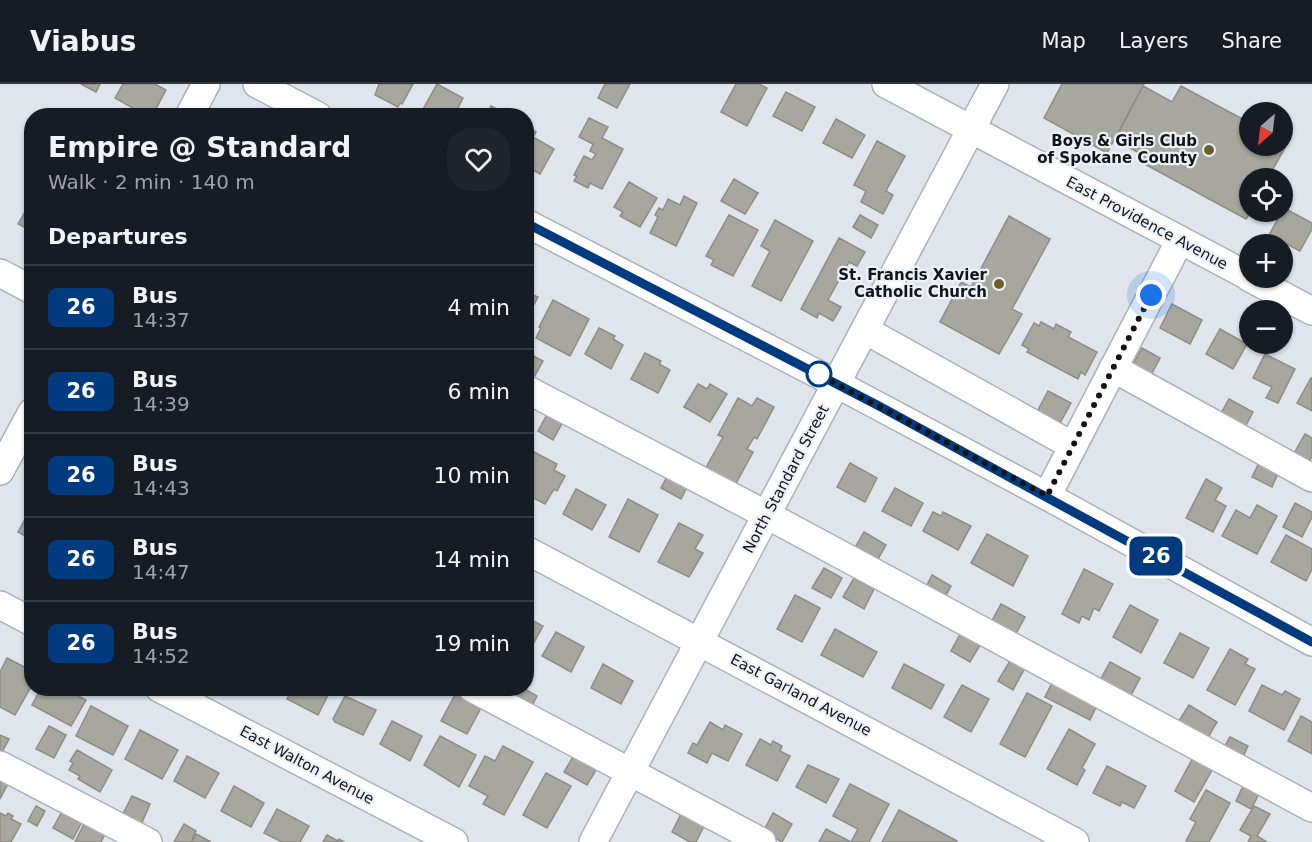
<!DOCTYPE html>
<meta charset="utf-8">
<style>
body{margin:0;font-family:"DejaVu Sans",sans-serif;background:#20242c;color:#f1f3f6;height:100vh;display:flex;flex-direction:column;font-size:22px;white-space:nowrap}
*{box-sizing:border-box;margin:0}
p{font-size:20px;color:#9ea1a6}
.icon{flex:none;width:33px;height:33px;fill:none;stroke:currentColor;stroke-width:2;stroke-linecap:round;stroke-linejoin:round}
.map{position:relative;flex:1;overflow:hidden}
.details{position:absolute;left:24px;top:24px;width:510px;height:588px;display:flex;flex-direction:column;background:#171b24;border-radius:24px;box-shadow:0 2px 4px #0004}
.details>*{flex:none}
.badge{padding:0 12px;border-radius:9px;font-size:21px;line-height:39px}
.needle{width:39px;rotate:208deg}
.controls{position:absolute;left:1239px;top:18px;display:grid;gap:12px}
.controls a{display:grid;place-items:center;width:54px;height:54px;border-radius:50%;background:#171b24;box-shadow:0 2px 4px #0004;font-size:30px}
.you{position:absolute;width:30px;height:30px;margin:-15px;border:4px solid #fff;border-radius:50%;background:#1a73e8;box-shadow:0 0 0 9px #1a73e833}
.map>.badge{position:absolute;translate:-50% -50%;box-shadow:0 0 0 3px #fff}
h2{padding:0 24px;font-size:22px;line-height:54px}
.round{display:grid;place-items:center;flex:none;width:63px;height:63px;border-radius:24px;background:#20242c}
.summary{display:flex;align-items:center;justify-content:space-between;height:102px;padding:0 24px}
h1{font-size:28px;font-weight:800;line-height:45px}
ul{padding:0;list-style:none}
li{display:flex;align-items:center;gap:18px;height:84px;padding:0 24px;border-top:2px solid #363941}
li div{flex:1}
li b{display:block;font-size:22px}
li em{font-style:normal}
li .badge{min-width:66px;font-weight:700;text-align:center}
header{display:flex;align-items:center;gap:36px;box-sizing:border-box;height:84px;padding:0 30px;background:#171b24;border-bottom:2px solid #363941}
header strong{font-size:28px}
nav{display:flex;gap:33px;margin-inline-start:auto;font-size:21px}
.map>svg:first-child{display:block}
</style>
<header>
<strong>Viabus</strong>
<nav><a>Map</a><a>Layers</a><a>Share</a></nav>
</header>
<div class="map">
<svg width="1312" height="758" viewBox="0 0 1312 758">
<rect width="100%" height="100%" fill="#dfe5eb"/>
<g fill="#a7a69f" stroke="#8e8d86" stroke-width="1.5">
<path d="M81,0H100L96,8Z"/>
<path d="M123,0H155L166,6L152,32H147L115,14Z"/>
<path d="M379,0H413L402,20L400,19L398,23L375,11Z"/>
<path d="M437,0L463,14L454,32H426L421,29Z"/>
<path d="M605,0H630L617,24L598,14Z"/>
<path d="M736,0H759L767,4L747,42L721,28Z"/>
<path d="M1062,0H1144L1107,69L1044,34Z"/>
<path d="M1143,2L1172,18L1181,2L1250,39V62H1282V57L1287,60L1268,94H1250L1251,128L1246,135L1139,77L1143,71L1115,56Z"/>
<path d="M786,8L815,23L802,47L773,32Z"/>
<path d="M491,22L506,30V32H486Z"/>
<path d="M589,34L608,43L602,54L623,65L602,105L590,99L588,104L574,97L577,92L574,91L584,72L592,76L596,70L590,67L593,60L579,53Z"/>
<path d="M836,35L865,51L852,74L823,59Z"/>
<path d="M527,43L536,48L533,53L554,65L540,90L526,82Z"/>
<path d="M877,57L905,72L886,107L893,111L883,130L861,118L866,107L854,101Z"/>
<path d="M734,95L758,109L745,130L721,117Z"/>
<path d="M629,98L657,114L640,143L620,132L623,128L614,123Z"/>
<path d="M684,112L697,119L676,162L650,149L658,133L655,131L659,124L663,126L668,115L680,121Z"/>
<path d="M29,121L32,123V147L18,140Z"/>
<path d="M1284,124L1312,139V145L1300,167L1269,151Z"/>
<path d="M729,131L758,146L733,192L711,181L714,176L706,172Z"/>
<path d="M860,131L878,141L871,154L853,143Z"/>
<path d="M1009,132L1050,155L1012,225L1022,230L999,270L940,238L961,198L971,203Z"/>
<path d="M775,136L813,157L781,217L752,202L770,167L761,162Z"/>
<path d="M839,154L865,168L857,182L849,178L828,216L841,223L833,237L819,229L817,234L801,225Z"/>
<path d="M526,199L532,202L529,209L538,213L526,235Z"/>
<path d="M553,216L589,235L570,272L536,254L541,244L539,243Z"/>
<path d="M1172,220L1202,236L1190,260L1160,244Z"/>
<path d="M1041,238L1054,245L1056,240L1071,248L1068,253L1097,268L1085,291L1081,288L1078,295L1027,268L1029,265L1022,261L1034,239L1039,242Z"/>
<path d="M599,244L615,252L613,255L623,261L611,285L585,270Z"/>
<path d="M1220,245L1247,260L1233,285L1206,270Z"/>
<path d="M1142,264L1160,274L1149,295L1131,284Z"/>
<path d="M526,268L543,277L530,300L526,298Z"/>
<path d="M645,269L661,277L659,280L670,286L658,309L631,295Z"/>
<path d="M1265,270L1295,285L1278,319L1266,314L1272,303L1253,294Z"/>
<path d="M1311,294H1312V327L1297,319Z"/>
<path d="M698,300L707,305L710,300L727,310L710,338L684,323Z"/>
<path d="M1048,307L1071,319L1060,339L1037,328Z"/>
<path d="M738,314L752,322L757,314L774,323L757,355L754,353L747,365L753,368L734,403L704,387L723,353L718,351Z"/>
<path d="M1229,315L1253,328L1244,345L1220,331Z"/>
<path d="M549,327L564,336L553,356L538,347Z"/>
<path d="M1305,350L1312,354V372L1307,382L1292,373Z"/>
<path d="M534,368L557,380L554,386L565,392L557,407L554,405L545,420L526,410V381Z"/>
<path d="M1260,377L1279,387L1272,403L1252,393Z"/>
<path d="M850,379L877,394L865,418L837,403Z"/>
<path d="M668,391L688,401L681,415L661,404Z"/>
<path d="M1206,395L1222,404L1215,416L1226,422L1213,448L1186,434Z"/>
<path d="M895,404L923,419L911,442L882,427Z"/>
<path d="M576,405L606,421L592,446L563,430Z"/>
<path d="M628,415L658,431L639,468L609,453Z"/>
<path d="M1295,419L1312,428V433L1302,453L1283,443Z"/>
<path d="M1257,421L1277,432L1257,470L1222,452L1236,426L1250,434Z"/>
<path d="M933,428L941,432L943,428L971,442L958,466L923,447Z"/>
<path d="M24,437L32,441V456L18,448Z"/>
<path d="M679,439L703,451L695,465L703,469L689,493L658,478Z"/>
<path d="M864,448L886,461L874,482L852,469Z"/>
<path d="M987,450L1028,472L1013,502L971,479Z"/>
<path d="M1286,451L1312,465V485L1306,497L1271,478Z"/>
<path d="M824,484L842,494L831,514L812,504Z"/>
<path d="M1084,485L1113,500L1099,527L1094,524L1089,536L1082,532L1079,539L1062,530Z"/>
<path d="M932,491L951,502L943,517L924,507Z"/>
<path d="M854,494L874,505L864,525L843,513Z"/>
<path d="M795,511L820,524L802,558L777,545Z"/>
<path d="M1001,520L1025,533L1013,555L989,542Z"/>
<path d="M1130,521L1158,536L1141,569L1113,553Z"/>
<path d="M526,533L543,542L526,573Z"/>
<path d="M835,545L877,568L863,593L821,571Z"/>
<path d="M963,545L983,556L970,578L951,567Z"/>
<path d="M556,548L584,563L571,588L542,572Z"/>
<path d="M1180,549L1209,564L1193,594L1164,579Z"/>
<path d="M1230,565L1248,575L1245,580L1255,585L1235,621L1207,606Z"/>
<path d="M1013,572L1027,580L1013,606L998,597Z"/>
<path d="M7,574L32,587V601L15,631L0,623V588Z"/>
<path d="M1110,578L1140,594L1128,617L1098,600Z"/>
<path d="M603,580L633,597L621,620L591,604Z"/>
<path d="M904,580L944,601L931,625L892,604Z"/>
<path d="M1054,595L1099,617L1090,636L1045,613Z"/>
<path d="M962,601L989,615L971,648L944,633Z"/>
<path d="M1262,601L1282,611L1285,607L1300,615L1284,646L1249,627Z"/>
<path d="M41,604H59L65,608L66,605L86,616L71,642L32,621Z"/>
<path d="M293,604H331V605L318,631L287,615Z"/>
<path d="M519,604H523L537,612L530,626L513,617Z"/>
<path d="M457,607L483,620L467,650L441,637Z"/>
<path d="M1027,609L1052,622L1025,673L1000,660Z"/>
<path d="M345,612L376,626L363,651L335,638L333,635Z"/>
<path d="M1189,621L1217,638L1206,657L1177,640Z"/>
<path d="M91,622L128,642L113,671L76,652Z"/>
<path d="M1301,632L1312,638V670L1288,657Z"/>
<path d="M392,637L422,652L410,677L380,660Z"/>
<path d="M710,638L723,646L725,641L742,650L728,677L712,669L707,679L688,669L693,659L697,661Z"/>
<path d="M49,642L66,651L54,674L36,665Z"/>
<path d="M1069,645L1095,660L1082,684L1085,686L1077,701L1047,685Z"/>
<path d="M140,646L178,666L162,695L125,675Z"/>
<path d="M0,651L9,655L0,672Z"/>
<path d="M440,652L476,671L459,703L424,681Z"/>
<path d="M1230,653L1248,662L1242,675L1223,665Z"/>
<path d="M760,655L771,661L773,657L782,662L780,667L790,672L777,697L746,681Z"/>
<path d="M503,662L533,678L504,731L483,720L488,712L469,702L485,672L495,677Z"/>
<path d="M77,666L112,686L100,708L78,695L80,692L69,686L73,679L70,677Z"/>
<path d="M576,668L599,681L587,701L564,688Z"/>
<path d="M1195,670L1215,681L1194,718L1175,707Z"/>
<path d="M187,672L219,689L205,714L174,697Z"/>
<path d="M808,681L839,695L826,719L796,703Z"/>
<path d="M1107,682L1146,702L1134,724L1122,718L1120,722L1093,709Z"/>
<path d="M0,688L11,694L0,715Z"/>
<path d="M546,689L571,702L547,744L523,731Z"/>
<path d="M1245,698L1261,706L1251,725L1236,717Z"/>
<path d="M850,700L889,720L869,758H851L858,745L833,732Z"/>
<path d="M234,702L264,719L251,743L221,727Z"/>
<path d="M1206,706L1230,719L1209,758H1188L1186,757L1196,738L1190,735Z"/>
<path d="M132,712L150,720L141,741L122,732Z"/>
<path d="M36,722L45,727L37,742L28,737Z"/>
<path d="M1254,722L1270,730L1257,752L1267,758H1248L1251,752L1240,746Z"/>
<path d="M64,724L84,734L73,755L53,744Z"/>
<path d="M277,725L309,742L300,758H282L264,749Z"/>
<path d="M899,726L957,757L956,758H882Z"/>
<path d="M682,728L705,740L696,758H690L672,748Z"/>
<path d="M0,729L6,732L8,729L13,732L11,735L21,740L11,758H0Z"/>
<path d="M773,729L792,740L782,758L763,748Z"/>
<path d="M85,738L106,748L101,758H75Z"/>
<path d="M184,740L196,747L191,758H174Z"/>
<path d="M826,745L851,758H819Z"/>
<path d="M196,750L211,758H192Z"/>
<path d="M327,751L338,757L339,755L344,758H323Z"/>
</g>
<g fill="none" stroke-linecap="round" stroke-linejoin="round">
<g stroke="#acb1b7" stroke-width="30">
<g id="minor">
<path d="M257,0L318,32"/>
<path d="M886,0L1250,193"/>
<path d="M189,32L206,0"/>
<path d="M526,139L837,300L1047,412L1312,558"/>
<path d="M0,189L32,206"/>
<path d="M1250,194L1312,227"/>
<path d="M865,246L1073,362"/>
<path d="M1113,284L1312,394"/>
<path d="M526,305L767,431L1312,724"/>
<path d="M0,387L32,328"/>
<path d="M1047,412L1180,156"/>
<path d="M526,466L1075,758"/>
<path d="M0,521L32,538"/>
<path d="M159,604L454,758"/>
<path d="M472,604L762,758"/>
<path d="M0,681L148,758"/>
<path d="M593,758L995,0"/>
</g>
</g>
<use href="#minor" stroke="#fff" stroke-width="27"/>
</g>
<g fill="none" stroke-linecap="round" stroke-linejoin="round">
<g stroke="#fff" stroke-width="14">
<path id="line" d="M526,139L879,322L1312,558"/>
</g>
<use href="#line" stroke="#003b80" stroke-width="9"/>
<path stroke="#121416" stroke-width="6" stroke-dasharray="0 10.8" d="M819,290L816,289L1047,412L1151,211"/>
</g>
<g fill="#6b602d" stroke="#edf2f8" stroke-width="2">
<circle cx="1209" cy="66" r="6"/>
<circle cx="999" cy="200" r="6"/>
</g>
<circle fill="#fff" stroke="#003b80" stroke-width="3" cx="819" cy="290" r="12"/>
<g text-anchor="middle" stroke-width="4.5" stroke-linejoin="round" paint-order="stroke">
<g font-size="15" font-weight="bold" fill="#121416" stroke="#edf2f8" text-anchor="end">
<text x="1197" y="62">Boys &amp; Girls Club<tspan x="1197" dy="17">of Spokane County</tspan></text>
<text x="987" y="196">St. Francis Xavier<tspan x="987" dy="17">Catholic Church</tspan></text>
</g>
<g font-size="15" fill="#121416" stroke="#edf2f8">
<text transform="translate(1147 139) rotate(28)" y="5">East Providence Avenue</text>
<text transform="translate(786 395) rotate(-62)" y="5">North Standard Street</text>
<text transform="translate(801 611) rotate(28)" y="5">East Garland Avenue</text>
<text transform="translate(307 681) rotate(28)" y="5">East Walton Avenue</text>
</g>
</g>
</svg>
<div class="controls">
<a><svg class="needle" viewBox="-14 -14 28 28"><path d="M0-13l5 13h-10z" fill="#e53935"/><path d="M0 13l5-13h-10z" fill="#9ea1a6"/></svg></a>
<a><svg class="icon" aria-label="locate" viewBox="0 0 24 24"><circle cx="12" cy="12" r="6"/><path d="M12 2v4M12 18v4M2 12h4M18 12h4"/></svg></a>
<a>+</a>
<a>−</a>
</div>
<div class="you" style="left:1151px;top:211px"></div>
<b class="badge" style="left:1156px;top:472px;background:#003b80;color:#fff">26</b>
<section class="details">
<div class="summary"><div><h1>Empire @ Standard</h1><p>Walk · 2 min · 140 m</p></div><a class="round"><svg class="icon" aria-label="heart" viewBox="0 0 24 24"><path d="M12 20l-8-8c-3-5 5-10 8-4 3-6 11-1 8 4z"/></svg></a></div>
<h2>Departures</h2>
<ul>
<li><span class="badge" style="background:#003b80;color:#fff">26</span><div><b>Bus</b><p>14:37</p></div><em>4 min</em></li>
<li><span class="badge" style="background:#003b80;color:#fff">26</span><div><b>Bus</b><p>14:39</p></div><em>6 min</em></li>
<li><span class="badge" style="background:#003b80;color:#fff">26</span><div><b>Bus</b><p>14:43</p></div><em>10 min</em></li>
<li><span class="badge" style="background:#003b80;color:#fff">26</span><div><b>Bus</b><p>14:47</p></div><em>14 min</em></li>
<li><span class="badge" style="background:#003b80;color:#fff">26</span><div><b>Bus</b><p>14:52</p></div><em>19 min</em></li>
</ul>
</section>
</div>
